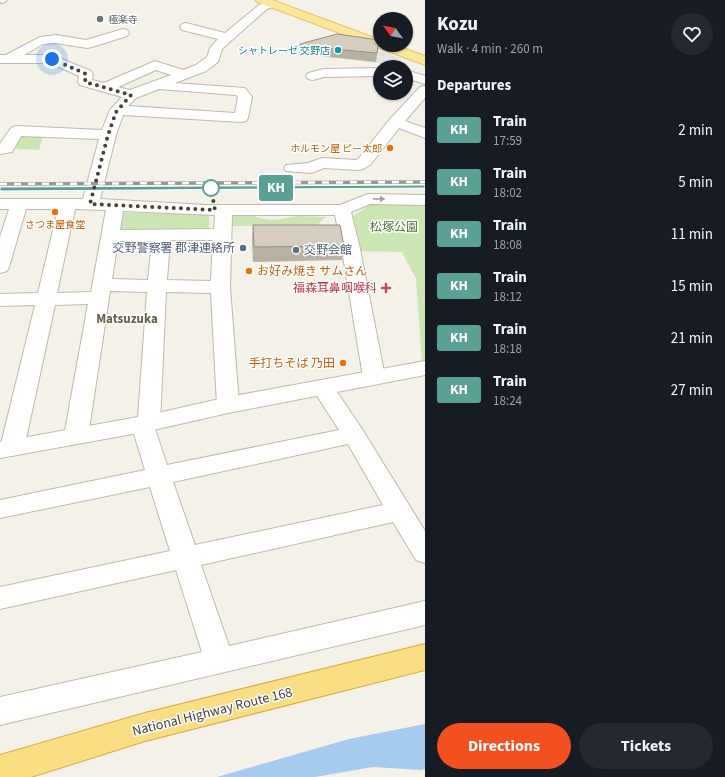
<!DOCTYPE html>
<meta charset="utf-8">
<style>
body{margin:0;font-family:"Source Sans 3","Noto Sans JP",sans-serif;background:#242831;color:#f1f3f6;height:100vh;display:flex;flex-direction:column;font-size:15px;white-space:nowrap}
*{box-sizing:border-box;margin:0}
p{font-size:13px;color:#9ea1a6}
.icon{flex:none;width:22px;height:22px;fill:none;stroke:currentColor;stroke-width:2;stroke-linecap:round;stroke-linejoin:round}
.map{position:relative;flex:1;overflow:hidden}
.drawer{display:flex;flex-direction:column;background:#171b24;width:300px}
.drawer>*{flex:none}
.badge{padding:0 8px;border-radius:3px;font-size:14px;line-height:26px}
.needle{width:26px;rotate:302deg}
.fabs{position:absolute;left:373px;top:12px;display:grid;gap:8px}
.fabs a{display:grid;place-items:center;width:40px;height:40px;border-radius:50%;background:#171b24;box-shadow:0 1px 3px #0004;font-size:20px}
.you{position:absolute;width:20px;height:20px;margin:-10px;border:3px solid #fff;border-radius:50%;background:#1a73e8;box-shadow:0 0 0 6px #1a73e833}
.map>.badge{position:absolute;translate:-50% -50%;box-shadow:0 0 0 2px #fff}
h2{padding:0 12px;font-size:15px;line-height:36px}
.round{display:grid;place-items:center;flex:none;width:42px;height:42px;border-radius:21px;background:#242831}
.overview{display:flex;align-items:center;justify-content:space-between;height:68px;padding:0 12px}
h1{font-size:19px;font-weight:700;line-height:30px}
.cta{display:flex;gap:8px;margin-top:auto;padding:8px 12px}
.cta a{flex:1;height:46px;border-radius:24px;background:#f35020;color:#fff;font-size:16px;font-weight:700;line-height:46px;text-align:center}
.cta a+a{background:#242831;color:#f1f3f6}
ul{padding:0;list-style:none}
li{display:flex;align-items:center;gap:12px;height:52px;padding:0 12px}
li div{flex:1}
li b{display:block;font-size:15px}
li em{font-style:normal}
li .badge{min-width:44px;font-weight:700;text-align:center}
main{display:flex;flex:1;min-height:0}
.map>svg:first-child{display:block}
</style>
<main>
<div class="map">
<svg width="425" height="777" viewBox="0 0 425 777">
<rect width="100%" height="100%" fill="#f4f1e8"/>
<g fill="#cbe6b2">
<path d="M26,136H43L39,150L16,149L18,139Z"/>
<path d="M374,202L425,203V362H422L416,279L402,252L357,251L352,217Z"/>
<path d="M120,213H209V232L117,231Z"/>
<path d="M251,215C275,224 278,218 300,216C309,216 318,217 326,217L316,226H232L233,216Z"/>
</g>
<path fill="#e5e3e0" d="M359,44L402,59L400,62L395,61L392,65L362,61L365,56Z"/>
<path fill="#a7cbee" d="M425,724V769L421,770L373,767L315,777H217L349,739Z"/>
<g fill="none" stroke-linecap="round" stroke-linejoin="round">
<g stroke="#bfb9ab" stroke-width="2">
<g id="minor">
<path d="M0,0H7L5,2L1,3Z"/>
<path d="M271,0L275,2L277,4L275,6L267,9L222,49L218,62L206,71L175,83L245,88L252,97L248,118L246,121L241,122L123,115L116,135L100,199L206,205H340L368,194L425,195V205L370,204L351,212L359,244L385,377L382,382L374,384L366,382L363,377L341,244L335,215H232L230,287L239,405L236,410L228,413L220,410L217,405L211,293L166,292L160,423L155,429L167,465L339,430L312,388L315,383L323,381L331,383L362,429L425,531V563L416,560L393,522L201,565L229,646L425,601V625L0,725V697L202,652L176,570L0,609V587L170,551L150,487L0,518V500L145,470L131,424L134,418L138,417L147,292L110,291L88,436L84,442L76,444L68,442L64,436L88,304L55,305L24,448L20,454L12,456L4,454L0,448L35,305L0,306V294L38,293L58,209H26L9,267L7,271L0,273V237L9,209H0V199H83L99,139L21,136L12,152L0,154V144L11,128L16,126L102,130L110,110L122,97L80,85L78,82L79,76L50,63H0V55H6L40,37L56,35L86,40L123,29L127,30L129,33L127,36L92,47L87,48L56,43L43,44L24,55H52L91,71L93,74L92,80L104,83L155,61L183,70L196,65L207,57L210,48L218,39L182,30L180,27L182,24L186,23L225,33L259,5ZM156,70L171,75L130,90L118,87ZM159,89L236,95L238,97L235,113L128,106L136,98ZM75,209L106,210L91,292L57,293ZM123,211L215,215L214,229L120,230ZM170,240H213L211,281L167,280ZM118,241H152L148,280L112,279ZM348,444L383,505L195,545L173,482Z"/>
<path d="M380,68V76L324,77L313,80L308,79L306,76L308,73L324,69Z"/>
<path d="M406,70L425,76V84L406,78Z"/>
<path d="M425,86V98L405,121L425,128V138L399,128L371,164L365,168L359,170L324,168L311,173L286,171L284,168L286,165L308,163L322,158L356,160L359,158L390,119L420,87Z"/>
</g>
</g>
<g stroke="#bfb9ab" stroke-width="2">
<path id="tertiary" d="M425,361V375L228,413L149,431L0,458V442L149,415L228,397Z"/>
</g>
<g stroke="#e0c66a" stroke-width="2">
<path id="primary" d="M255,0H272L380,40V45H394L425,56V65L257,2Z"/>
</g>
<g stroke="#d9ac3d" stroke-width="2">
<path id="trunk" d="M425,644V670L145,741L31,777H0V755L145,713Z"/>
</g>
<use href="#minor" fill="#fff" fill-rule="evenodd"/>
<use href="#tertiary" fill="#fff" fill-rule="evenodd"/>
<use href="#primary" fill="#fbe79a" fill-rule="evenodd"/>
<use href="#trunk" fill="#fade84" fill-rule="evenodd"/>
<g stroke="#979797" stroke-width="3.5">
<path id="rail" d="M0,184L425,182"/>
</g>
<use href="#rail" stroke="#fff" stroke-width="2.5" stroke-dasharray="7" stroke-linecap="butt"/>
</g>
<g fill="#b7b1a3">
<path d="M379,40L376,62L299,54L300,44Z"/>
<path d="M253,225L344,246L342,260L253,262L252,240Z"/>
</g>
<g fill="#d5cebe" stroke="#959085">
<path d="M337,34L379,40L377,53L300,46V44Z"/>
<path d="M253,225H340L344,246L254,247Z"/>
</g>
<defs><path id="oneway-solid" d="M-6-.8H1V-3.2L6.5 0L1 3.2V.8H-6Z"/></defs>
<use fill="#a3a09b" href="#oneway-solid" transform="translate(379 199) rotate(1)"/>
<path fill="#5ba094" stroke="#fff" d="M425,185V188L0,191V187Z"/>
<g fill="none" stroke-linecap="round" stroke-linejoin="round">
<path stroke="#474237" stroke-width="4" stroke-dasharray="0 7.2" d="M52,59L86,74L85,82L131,95L116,112L108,135L90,204L215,210L211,188"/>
</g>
<circle fill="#6b7280" stroke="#fff" stroke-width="1.5" cx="100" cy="19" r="4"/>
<circle fill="#0f9aa8" stroke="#fff" stroke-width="1.5" cx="338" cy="50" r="4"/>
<g fill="#e8710a" stroke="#fff" stroke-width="1.5">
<circle cx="390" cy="148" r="4"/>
<circle cx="55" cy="212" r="4"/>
<circle cx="249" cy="271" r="4"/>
<circle cx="343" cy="363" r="4"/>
</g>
<circle fill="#fff" stroke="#5ba094" stroke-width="2" cx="211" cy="188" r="8"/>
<g fill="#5c6f8a" stroke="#fff" stroke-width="1.5">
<circle cx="243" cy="248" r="4"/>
<circle cx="296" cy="250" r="4"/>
</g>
<path fill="#e0444e" stroke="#fff" stroke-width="1.5" d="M384 282h4v4h4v4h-4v4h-4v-4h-4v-4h4z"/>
<g text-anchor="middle" stroke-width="3" stroke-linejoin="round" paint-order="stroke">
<g font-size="10" fill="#5b616d" stroke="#fff" text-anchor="start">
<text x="108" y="23">極楽寺</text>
</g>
<g font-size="10" fill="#0d838f" stroke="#fff" text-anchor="end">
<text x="330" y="54">シャトレーゼ 交野店</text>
</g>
<g font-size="10" fill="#c56008" stroke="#fff" text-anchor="end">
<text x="382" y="152">ホルモン屋 ピー太郎</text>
<text x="55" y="228" text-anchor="middle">さつま屋食堂</text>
</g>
<g font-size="12" fill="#42772c" stroke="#fff">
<text x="394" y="231">松塚公園</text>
</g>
<g font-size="12" fill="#4e5e75" stroke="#fff" text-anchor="end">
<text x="235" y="252">交野警察署 郡津連絡所</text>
<text x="304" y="254" text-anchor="start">交野会館</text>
</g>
<g font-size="12" fill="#c56008" stroke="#fff" text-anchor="start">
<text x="257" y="275">お好み焼き サムさん</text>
<text x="335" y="367" text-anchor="end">手打ちそば 乃田</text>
</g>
<g font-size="12" fill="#be3a42" stroke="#fff" text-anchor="end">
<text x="377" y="292">福森耳鼻咽喉科</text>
</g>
<g font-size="13" font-weight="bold" fill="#69614e" stroke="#fff">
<text x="127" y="323">Matsuzuka</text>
</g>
<g font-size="14" fill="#474237" stroke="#fff">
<text transform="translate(212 711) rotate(-14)" y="5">National Highway Route 168</text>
</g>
</g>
</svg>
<div class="fabs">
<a><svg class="needle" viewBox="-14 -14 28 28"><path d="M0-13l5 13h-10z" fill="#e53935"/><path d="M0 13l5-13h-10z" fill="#9ea1a6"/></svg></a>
<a><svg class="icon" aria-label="layers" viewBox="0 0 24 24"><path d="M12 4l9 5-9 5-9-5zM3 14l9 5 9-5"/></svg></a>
</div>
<div class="you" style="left:52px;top:59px"></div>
<b class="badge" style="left:276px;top:188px;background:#5ba094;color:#fff">KH</b>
</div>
<section class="drawer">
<div class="overview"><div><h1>Kozu</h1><p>Walk · 4 min · 260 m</p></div><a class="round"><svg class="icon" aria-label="heart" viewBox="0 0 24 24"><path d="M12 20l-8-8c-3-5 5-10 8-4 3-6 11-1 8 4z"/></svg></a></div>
<h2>Departures</h2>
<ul>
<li><span class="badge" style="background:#5ba094;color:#fff">KH</span><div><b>Train</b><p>17:59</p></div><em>2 min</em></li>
<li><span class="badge" style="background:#5ba094;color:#fff">KH</span><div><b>Train</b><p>18:02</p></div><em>5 min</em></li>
<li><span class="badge" style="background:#5ba094;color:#fff">KH</span><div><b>Train</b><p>18:08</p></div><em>11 min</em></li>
<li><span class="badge" style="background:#5ba094;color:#fff">KH</span><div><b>Train</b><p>18:12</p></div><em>15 min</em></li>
<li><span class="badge" style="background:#5ba094;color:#fff">KH</span><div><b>Train</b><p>18:18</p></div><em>21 min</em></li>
<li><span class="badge" style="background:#5ba094;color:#fff">KH</span><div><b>Train</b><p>18:24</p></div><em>27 min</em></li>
</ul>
<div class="cta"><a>Directions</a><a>Tickets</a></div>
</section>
</main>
